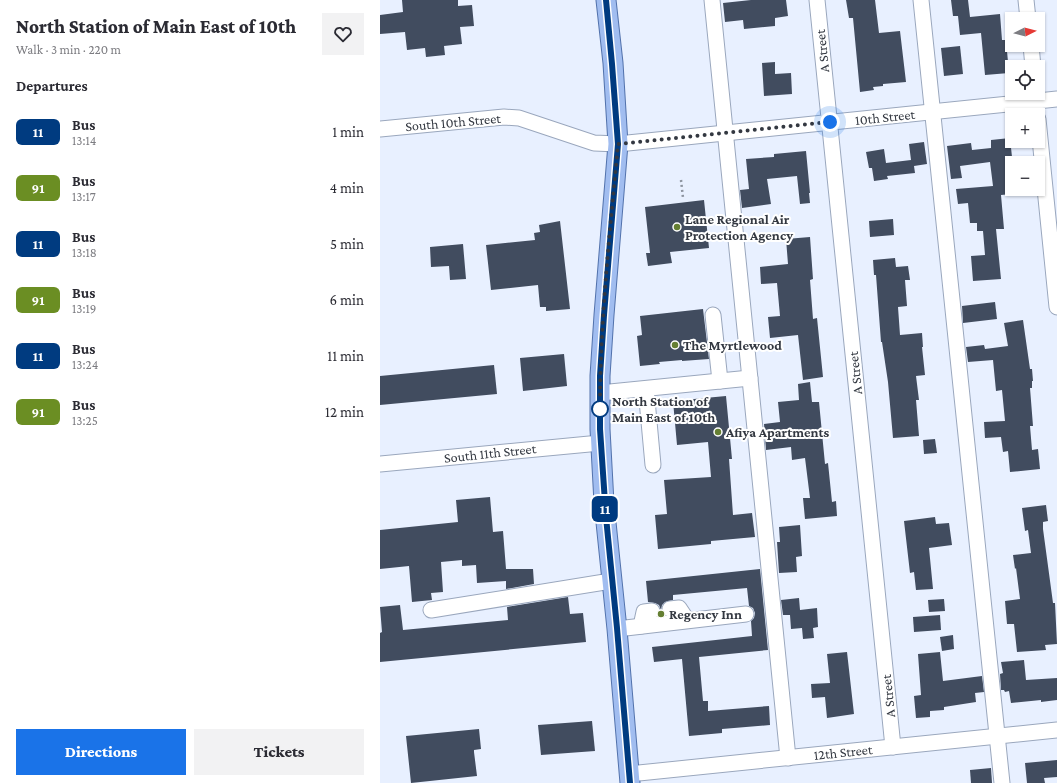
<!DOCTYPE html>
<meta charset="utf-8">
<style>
body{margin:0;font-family:"Crimson Pro",serif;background:#f2f2f3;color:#2b2b33;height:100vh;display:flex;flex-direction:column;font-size:15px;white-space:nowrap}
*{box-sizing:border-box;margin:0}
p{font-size:13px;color:#7c7c81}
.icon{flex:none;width:22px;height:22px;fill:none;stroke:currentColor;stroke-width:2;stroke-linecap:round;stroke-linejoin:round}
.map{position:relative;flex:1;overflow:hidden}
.side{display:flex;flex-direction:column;background:#fff;width:380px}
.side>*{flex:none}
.badge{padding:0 8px;border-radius:6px;font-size:14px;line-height:26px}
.needle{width:26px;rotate:84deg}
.tools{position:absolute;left:625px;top:12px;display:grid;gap:8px}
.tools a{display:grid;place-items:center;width:40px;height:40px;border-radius:0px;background:#fff;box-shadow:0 1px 3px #0004;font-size:20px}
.you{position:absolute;width:20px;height:20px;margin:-10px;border:3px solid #fff;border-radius:50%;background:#1a73e8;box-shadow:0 0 0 6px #1a73e833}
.map>.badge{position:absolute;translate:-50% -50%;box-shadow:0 0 0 2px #fff}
h2{padding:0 16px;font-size:15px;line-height:36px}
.round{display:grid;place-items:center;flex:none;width:42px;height:42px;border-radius:0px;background:#f2f2f3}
.summary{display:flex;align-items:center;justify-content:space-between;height:68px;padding:0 16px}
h1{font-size:19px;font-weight:800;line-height:30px}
.cta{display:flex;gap:8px;margin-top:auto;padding:8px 16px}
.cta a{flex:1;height:46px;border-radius:0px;background:#1a73e8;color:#fff;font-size:16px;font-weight:800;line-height:46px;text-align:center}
.cta a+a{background:#f2f2f3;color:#2b2b33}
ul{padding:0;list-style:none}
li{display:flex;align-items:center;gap:12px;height:56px;padding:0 16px}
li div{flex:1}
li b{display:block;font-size:15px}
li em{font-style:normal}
li .badge{min-width:44px;font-weight:700;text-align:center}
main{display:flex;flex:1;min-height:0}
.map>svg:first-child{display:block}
</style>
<main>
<section class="side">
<div class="summary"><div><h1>North Station of Main East of 10th</h1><p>Walk · 3 min · 220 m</p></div><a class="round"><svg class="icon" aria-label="heart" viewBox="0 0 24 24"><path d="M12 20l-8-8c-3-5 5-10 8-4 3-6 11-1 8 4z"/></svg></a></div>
<h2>Departures</h2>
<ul>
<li><span class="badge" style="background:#003b80;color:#fff">11</span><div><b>Bus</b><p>13:14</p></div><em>1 min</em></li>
<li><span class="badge" style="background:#6b8e23;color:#fff">91</span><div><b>Bus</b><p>13:17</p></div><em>4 min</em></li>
<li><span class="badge" style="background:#003b80;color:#fff">11</span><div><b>Bus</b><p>13:18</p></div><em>5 min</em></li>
<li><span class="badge" style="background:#6b8e23;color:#fff">91</span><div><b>Bus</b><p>13:19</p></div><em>6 min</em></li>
<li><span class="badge" style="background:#003b80;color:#fff">11</span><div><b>Bus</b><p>13:24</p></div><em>11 min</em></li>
<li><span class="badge" style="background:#6b8e23;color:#fff">91</span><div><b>Bus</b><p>13:25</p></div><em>12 min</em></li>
</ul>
<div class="cta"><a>Directions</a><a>Tickets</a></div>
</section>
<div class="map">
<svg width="677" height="783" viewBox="0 0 677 783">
<rect width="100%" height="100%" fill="#e8f0ff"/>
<g fill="#414c5f">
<path d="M22,0H78V6L92,5L94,26L80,27L82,44L64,46L65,55L46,57L45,48L27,50L25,32L0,34V15L23,12Z"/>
<path d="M371,0H406L408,16L395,18V26L364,29L363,20L345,22L343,3Z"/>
<path d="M466,0H495L499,33L520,31L526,82L503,84V86L493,87L494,90L480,92L473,18H469Z"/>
<path d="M571,0H588L590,17L620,14L622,40H626L629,73L605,75L601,33L580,35L578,16H573Z"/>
<path d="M580,46L583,74L564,76L561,48Z"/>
<path d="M395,62V74L411,73L412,94L384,96L382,63Z"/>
<path d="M630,138L632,157V194L621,195L624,229H616L621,279L593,281L591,256L605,255L603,231H597V223H590L588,203L578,204L576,189L613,186L610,162L580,166L582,178L571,179L567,146L591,143L592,150L611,148V140Z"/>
<path d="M544,142L547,164L534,166L535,173L507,176L508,179L494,181L492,168H489L486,152L504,149L506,163L531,160L529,144Z"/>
<path d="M426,151L430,193H429L430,203L420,204L417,176L387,179L391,204L362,208L360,190L369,189L366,159L394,157V154Z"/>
<path d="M324,200L329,248L290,252L292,263L268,266L266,253H270L265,207Z"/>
<path d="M513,219L514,235L490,237L489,221Z"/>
<path d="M180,221L190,309L166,311V307H160L158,285L111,290L106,245L155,240L154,233L160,232L159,225Z"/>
<path d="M430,237L433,279L430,280L433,319L437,318L443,377L423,380L418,335L390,338L388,317L400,316L397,283L381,284L380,267L408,264L406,239Z"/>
<path d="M83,244L86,279L70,280L69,266L51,267L50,247Z"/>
<path d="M515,258L516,267L528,266L530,280H525L527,306L518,307L520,335L542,333L543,347H542L545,375L536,376L539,400H536L539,436L513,438L508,382L502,342H501L496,275H494L493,260Z"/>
<path d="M615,302L617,319L583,323L582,306Z"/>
<path d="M323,309L329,359L302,361V360L279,362L280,364L260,366L257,336L262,335L260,316Z"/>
<path d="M643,320L650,369H652L653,381H652V388H650L653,426H650L652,450L658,449L660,469L630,472L628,451L623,452L621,437L605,438L604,422L625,421L622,390L616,391L613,360L588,362L586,347L604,345L605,349L628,346L624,323Z"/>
<path d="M184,354L187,386L143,391L140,358Z"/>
<path d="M114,365L117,394L0,405V376Z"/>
<path d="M430,382L432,402H439L445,464L448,463L452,502L456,501L457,516L425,519L423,498H430L425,458L412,460L411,447L386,450L384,424L400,422L398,402L419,400L418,384Z"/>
<path d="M346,396L352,459H349L353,515L372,513L375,537L331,541V544L278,549L275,515L287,514L284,480L331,477L328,442L297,445L293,401Z"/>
<path d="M555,439L557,453L544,454L543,440Z"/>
<path d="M110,497L113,532L123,531L126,569H153L154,584L126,589V581L97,583L96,565L82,566V560L61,562L63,592L51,593L52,600L32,602L29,566L0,569V530L78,522L76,500Z"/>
<path d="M666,505L668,521L663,522V529L673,603H675L677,644L665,645L666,650L637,652L634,624H627L625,601L640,599L636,568L635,569L633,555L651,553L648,530L645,531L642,508Z"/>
<path d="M555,517L556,524L569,523L572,545L549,548L553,589L536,590L534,572L530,573L524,521Z"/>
<path d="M420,525L422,556L416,557L417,572L399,573L397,542H400L399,527Z"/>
<path d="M380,569L388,650L319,657L323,701H328V711L389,706L390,725L342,729V733L309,736L302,659L274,662L272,647L372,636L371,621L374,618L375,613L373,608L369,606L367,588L293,595V600L285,602L282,605L281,610L283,615H280L281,610L279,605L275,603L268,602L266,581Z"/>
<path d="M188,597L190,614L203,613L206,642L0,662V633L2,632L0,607L20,605L23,630L128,620L127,607Z"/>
<path d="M419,598L420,610L437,608L438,627L433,628L434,638L423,639L422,628L411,629L410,615H403L401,600Z"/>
<path d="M564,599L565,611L549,612L548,600Z"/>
<path d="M560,615L561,630L534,632L533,617Z"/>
<path d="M573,635L574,649L562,651L560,637Z"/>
<path d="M467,652L474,714L447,718L445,697L432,698L431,684L450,683L447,654Z"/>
<path d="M560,652L563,681L602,676L604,692L595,693L596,702L564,707V710L550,711V717L536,718L534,696L541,695L538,654Z"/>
<path d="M644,660L646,680L677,678V700L661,702V700L631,703L629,691L625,692L624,690H621L620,674L623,673L621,662Z"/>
<path d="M212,721L215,751L161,755L158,725Z"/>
<path d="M99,729L101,749L94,750V752L97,776L31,783L26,736Z"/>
<path d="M677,760V777L664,778L665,783H647L645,763Z"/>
<path d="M611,768L612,783H591L590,770Z"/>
</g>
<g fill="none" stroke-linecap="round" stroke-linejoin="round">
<g stroke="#9aa7bd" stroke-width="17">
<g id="minor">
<path d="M332,0L408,758"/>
<path d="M437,0L513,747"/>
<path d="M541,0L622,783"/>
<path d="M646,0L648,19"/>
<path d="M651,45L653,67"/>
<path d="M658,119L677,307"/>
<path d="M0,129L124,117L139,118L214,143L238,144L677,99"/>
<path d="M333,315L340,381"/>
<path d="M266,389L273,465"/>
<path d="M220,393L370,378"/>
<path d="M0,464L220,443"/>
<path d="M290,609L299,608L307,620"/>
<path d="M51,610L231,581"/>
<path d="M261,626L264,612L272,611"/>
<path d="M237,629L366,614"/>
<path d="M249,774L677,730"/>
</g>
</g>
<g stroke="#5272ac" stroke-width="21">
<path id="major" d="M226,0L233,63L238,144L224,315L220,376V429L224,503L237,629L250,783"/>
</g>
<path stroke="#8d94a0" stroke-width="2.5" stroke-dasharray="2 3" stroke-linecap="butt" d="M301,180L303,198"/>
<use href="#minor" stroke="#fff" stroke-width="15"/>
<use href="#major" stroke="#a1bdf0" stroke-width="19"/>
</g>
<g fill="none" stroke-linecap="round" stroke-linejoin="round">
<g stroke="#fff" stroke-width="9">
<path id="line" d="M226,0L232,64L238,144L224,315L220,376V429L226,517L237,628L250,783"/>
</g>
<use href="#line" stroke="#003b80" stroke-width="6"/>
<path stroke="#333841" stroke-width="4" stroke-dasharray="0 7.2" d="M220,409C220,321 230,232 238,144L450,122"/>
</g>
<g fill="#657f33" stroke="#fff" stroke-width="1.5">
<circle cx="297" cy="227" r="4"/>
<circle cx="295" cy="345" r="4"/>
<circle cx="338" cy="432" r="4"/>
<circle cx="281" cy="614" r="4"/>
</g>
<circle fill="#fff" stroke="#003b80" stroke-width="2" cx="220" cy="409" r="8"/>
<g text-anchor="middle" stroke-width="4" stroke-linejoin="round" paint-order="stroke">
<g font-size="14" fill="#333841" stroke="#fff">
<text transform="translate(442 51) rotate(-96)" y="5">A Street</text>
<text transform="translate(505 117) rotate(-6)" y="5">10th Street</text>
<text transform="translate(73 122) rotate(-5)" y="5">South 10th Street</text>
<text transform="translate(475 373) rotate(-96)" y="5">A Street</text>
<text transform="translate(110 453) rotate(-6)" y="5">South 11th Street</text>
<text transform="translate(508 696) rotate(-96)" y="5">A Street</text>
<text transform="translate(463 752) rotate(-6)" y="5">12th Street</text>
</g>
<g font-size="14" font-weight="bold" fill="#333841" stroke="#fff" text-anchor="start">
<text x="305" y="224">Lane Regional Air<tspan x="305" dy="16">Protection Agency</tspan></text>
<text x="303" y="350">The Myrtlewood</text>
<text x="346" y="437">Afiya Apartments</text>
<text x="289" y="619">Regency Inn</text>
</g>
<g font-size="14" font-weight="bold" fill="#333841" stroke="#fff" text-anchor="start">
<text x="232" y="406">North Station of<tspan x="232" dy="16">Main East of 10th</tspan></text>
</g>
</g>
</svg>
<div class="tools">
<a><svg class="needle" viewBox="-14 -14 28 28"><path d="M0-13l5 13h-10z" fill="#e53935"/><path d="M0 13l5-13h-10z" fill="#7c7c81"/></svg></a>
<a><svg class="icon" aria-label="locate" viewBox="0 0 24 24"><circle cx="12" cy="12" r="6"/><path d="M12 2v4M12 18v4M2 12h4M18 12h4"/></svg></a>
<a>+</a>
<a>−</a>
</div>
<div class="you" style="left:450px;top:122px"></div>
<b class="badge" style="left:225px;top:509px;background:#003b80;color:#fff">11</b>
</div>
</main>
